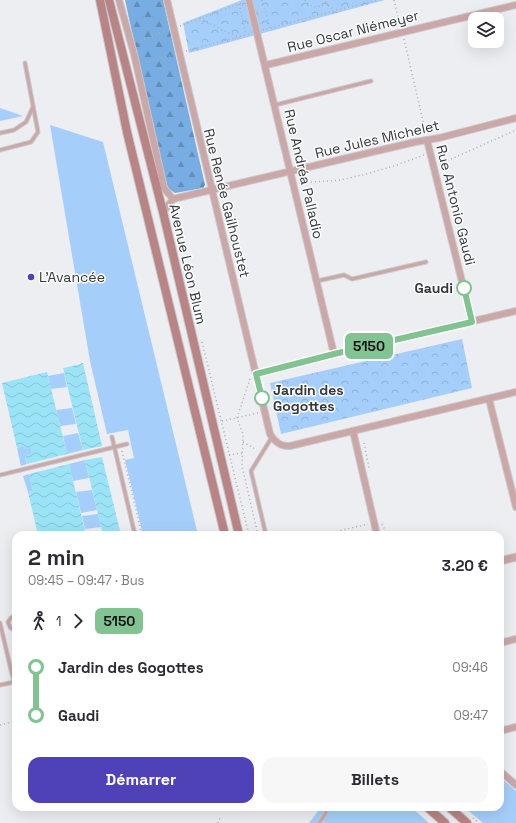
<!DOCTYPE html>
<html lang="fr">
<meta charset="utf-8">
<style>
body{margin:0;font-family:"Space Grotesk",sans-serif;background:#f7f7f7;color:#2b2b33;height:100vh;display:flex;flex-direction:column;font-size:15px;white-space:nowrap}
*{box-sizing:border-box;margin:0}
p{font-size:13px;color:#7c7c81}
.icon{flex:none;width:22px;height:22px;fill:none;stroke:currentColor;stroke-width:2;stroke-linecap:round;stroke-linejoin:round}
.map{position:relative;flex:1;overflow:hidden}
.side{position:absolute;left:12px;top:531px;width:492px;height:280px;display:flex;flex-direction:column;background:#fff;border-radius:12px;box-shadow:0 4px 16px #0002}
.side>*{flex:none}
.badge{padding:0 8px;border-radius:6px;font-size:14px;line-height:26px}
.tools{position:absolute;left:468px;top:12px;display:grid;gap:8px}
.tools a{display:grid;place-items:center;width:36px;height:36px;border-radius:8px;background:#fff;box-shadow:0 4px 16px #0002;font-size:20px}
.map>.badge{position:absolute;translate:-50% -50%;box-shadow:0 0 0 2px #fff}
.legs{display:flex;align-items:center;gap:6px;height:44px;padding:0 16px;font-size:13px}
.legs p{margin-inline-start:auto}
.summary{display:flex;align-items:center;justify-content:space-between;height:68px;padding:0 16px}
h1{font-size:22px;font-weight:700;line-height:30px}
.button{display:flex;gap:8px;margin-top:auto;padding:8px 16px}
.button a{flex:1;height:46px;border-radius:12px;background:#4f41b8;color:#fff;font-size:16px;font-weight:700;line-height:46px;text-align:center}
.button a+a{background:#f7f7f7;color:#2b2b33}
ul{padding:0 16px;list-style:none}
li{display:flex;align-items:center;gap:14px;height:48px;font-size:15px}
li i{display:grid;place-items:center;width:6px;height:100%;margin:0 5px;background:currentColor}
li i::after{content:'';width:10px;height:10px;margin:-5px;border:3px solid;border-radius:50%;background:#fff}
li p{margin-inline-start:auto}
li:first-child i{background:linear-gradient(#0000 50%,currentColor 0)}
li:last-child i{background:linear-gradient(currentColor 50%,#0000 0)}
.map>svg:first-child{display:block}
</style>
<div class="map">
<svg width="516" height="823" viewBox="0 0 516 823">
<defs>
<pattern id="forest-firs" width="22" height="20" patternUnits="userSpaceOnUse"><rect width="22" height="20" fill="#77ade2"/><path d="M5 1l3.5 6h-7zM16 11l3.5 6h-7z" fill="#628eb8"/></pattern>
<pattern id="park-crowns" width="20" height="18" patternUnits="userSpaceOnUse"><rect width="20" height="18" fill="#a5cffa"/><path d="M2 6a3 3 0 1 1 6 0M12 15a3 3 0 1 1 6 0" fill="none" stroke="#8fb2d7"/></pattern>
<pattern id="water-waves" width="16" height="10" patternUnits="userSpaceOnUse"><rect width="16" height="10" fill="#9be3f7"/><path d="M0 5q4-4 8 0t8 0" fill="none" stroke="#86c4d4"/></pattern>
</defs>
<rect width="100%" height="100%" fill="#eceef1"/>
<g fill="#a5cffa">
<path d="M0,108L23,116L0,121Z"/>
<path d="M50,125L103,142L198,535H143L125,460L134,458L128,430L107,434L90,361Z"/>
<path d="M64,373L67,387L51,389L48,376Z"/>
<path d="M72,408L76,424L60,426L56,410Z"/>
<path d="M78,433L83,450L67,454L63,436Z"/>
<path d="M23,446L31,448L32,454L25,456L27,464L21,466L17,448Z"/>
<path d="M85,460L89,478L73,481L69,464Z"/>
<path d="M29,474L33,491L28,492L23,476Z"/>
<path d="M92,490L97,510L81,513L76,492Z"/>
<path d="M98,514L101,527L85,529L82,516Z"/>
<path d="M500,777L516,791V823H483L464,807H500Z"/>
<path d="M321,807H411L429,823H309Z"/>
</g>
<path fill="url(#forest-firs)" d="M125,0H163L205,185L203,188L175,193L169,189L165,182Z"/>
<g fill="url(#park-crowns)">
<path d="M242,0H385L189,53L183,23Z"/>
<path d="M462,339L472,388L281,434L270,383Z"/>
</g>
<g fill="url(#water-waves)">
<path d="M81,363H83L102,446L83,450L63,368L81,364Z"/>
<path d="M47,372L67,454L27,464L25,455L32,454L31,448L24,449L23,446L17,448L2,383Z"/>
<path d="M102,457L121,535H103L85,460Z"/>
<path d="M69,464L86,535H38L28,492L33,491L29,474Z"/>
</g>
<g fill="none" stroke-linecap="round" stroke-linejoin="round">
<g stroke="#c8cacc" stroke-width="5">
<g id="service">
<path d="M275,105L371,81"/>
<path d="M0,133L14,130L26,122L33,107"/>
<path d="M0,150L31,142L38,132L25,63"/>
<path d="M317,281L344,275L352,279L426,262"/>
<path d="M112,437L135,535"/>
<path d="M0,475L127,444"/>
<path d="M266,535L251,471L272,437"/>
<path d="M15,615L11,618L8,622L10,627L16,632"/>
<path d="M0,623L16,691"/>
<path d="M0,685L14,682"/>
<path d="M319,823L326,813V807"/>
</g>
</g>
<g stroke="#c8cacc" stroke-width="8">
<g id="minor">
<path d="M119,0L134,54L164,188L173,199"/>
<path d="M167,0L270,434C274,441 281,447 290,446L516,392"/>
<path d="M249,0L334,354"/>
<path d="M266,65L516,5"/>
<path d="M427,140L472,322"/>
<path d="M163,212L173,199L415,142L439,138L516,118"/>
<path d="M257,374L334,354L516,311"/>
<path d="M489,399L516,507"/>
<path d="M353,431L377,535"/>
<path d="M500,643L516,639"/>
<path d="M500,731L516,727"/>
<path d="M500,771L516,785"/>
</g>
</g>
<g stroke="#c8cacc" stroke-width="9">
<path id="tertiary" d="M500,561L516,557"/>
</g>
<g stroke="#c8cacc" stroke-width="10">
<g id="secondary">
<path d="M100,0L127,132L225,535"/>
<path d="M109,0L163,212L239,535"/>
<path d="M427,807L445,823"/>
<path d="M449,807L467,823"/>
</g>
</g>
<g stroke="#adaeb1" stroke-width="1.5" stroke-dasharray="1 3" stroke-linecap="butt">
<path d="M127,0L129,9"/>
<path d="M262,0L270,28"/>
<path d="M305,0C310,9 321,9 327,0"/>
<path d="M394,0L400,25"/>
<path d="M325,3L332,8L333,11"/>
<path d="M239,4L246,35"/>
<path d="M200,18L222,30L240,37"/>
<path d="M180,26L242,3"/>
<path d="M263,30L333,11L378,0"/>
<path d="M404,39L426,134"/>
<path d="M137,42L167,30"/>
<path d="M186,51L250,34"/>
<path d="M142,63L173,55"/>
<path d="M440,164L516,130"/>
<path d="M170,182L174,187L178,189V190"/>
<path d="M299,183L341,180L366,174L397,165L424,155"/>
<path d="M202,342L249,535"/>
<path d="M250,379L237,418L243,434L242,466L258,535"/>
<path d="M222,421L258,413"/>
<path d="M243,442L257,450"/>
<path d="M364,443L369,468"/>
<path d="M122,451L142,535"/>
<path d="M229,455L242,453"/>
<path d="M382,524L387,535"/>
<path d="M321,535L368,524"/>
<path d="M0,725L16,721"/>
<path d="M415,807L421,812"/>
<path d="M224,809L225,807"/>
<path d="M473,818L479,823"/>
<path d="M218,823L220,818"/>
</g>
<use href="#service" stroke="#cca7a7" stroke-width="3"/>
<use href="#minor" stroke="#cca7a7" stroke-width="6"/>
<use href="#tertiary" stroke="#cca7a7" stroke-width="7"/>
<use href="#secondary" stroke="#b98485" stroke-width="8"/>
</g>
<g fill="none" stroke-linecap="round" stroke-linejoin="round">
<g stroke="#fff" stroke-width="9">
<path id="line-1" d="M262,398L256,374L334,354L472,322L464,288"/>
</g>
<use href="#line-1" stroke="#81c391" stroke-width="6"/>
</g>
<circle fill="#4f41b8" stroke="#fafcfe" stroke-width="1.5" cx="31" cy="277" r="4"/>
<g fill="#fff" stroke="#81c391" stroke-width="2">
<circle cx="464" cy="288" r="7"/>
<circle cx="262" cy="398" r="7"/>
</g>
<g text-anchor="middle" stroke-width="3" stroke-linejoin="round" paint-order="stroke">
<g font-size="14" fill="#373839" stroke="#fafcfe">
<text transform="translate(353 31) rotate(-14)" y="5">Rue Oscar Niémeyer</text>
<text transform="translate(377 139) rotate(-13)" y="5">Rue Jules Michelet</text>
<text transform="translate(304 174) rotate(77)" y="5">Rue Andréa Palladio</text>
<text transform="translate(227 203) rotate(76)" y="5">Rue Renée Gailhoustet</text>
<text transform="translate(456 205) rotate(76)" y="5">Rue Antonio Gaudi</text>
<text transform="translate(188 264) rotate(77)" y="5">Avenue Léon Blum</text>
</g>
<g font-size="14" fill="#373839" stroke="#fafcfe" text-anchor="start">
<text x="39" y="282">L'Avancée</text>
</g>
<g font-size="14" font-weight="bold" fill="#373839" stroke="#fafcfe" text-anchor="end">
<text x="453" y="293">Gaudi</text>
<text x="273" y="395" text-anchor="start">Jardin des<tspan x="273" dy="16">Gogottes</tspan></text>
</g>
</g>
</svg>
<div class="tools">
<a><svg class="icon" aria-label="layers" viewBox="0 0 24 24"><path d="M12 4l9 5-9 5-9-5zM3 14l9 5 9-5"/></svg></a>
</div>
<b class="badge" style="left:369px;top:346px;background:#81c391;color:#111">5150</b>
<section class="side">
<div class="summary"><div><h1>2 min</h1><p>09:45 – 09:47 · Bus</p></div><b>3.20 €</b></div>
<div class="legs"><svg class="icon" aria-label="walk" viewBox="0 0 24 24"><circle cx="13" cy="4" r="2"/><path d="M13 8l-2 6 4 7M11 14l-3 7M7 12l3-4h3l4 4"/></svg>1<svg class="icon" aria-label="forward" viewBox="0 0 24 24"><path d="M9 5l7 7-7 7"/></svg><b class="badge" style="background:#81c391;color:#111">5150</b></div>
<ul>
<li><i style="color:#81c391"></i><b>Jardin des Gogottes</b><p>09:46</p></li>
<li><i style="color:#81c391"></i><b>Gaudi</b><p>09:47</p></li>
</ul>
<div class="button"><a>Démarrer</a><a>Billets</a></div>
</section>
</div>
